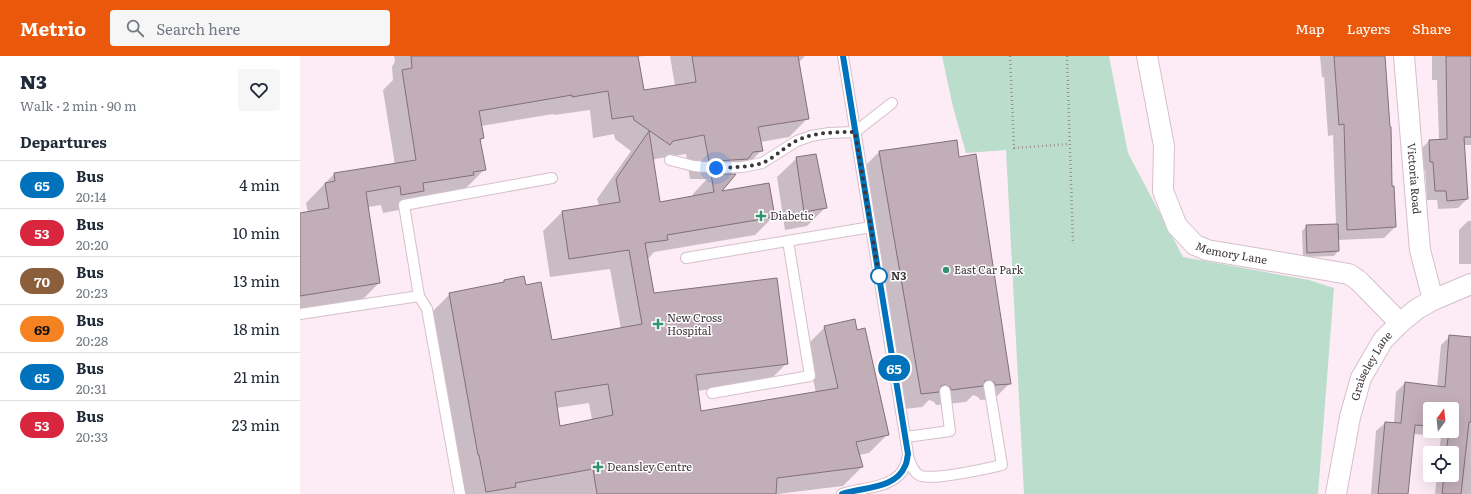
<!DOCTYPE html>
<meta charset="utf-8">
<style>
body{margin:0;font-family:Literata,serif;background:#f6f6f7;color:#1f2937;height:100vh;display:flex;flex-direction:column;font-size:15px;white-space:nowrap}
*{box-sizing:border-box;margin:0}
p{font-size:13px;color:#747a83}
.icon{flex:none;width:22px;height:22px;fill:none;stroke:currentColor;stroke-width:2;stroke-linecap:round;stroke-linejoin:round}
.map{position:relative;flex:1;overflow:hidden}
.sheet{display:flex;flex-direction:column;background:#fff;width:300px}
.sheet>*{flex:none}
.badge{padding:0 8px;border-radius:13px;font-size:14px;line-height:26px}
.needle{width:26px;rotate:15deg}
.controls{position:absolute;left:1123px;top:346px;display:grid;gap:8px}
.controls a{display:grid;place-items:center;width:36px;height:36px;border-radius:4px;background:#fff;box-shadow:0 4px 16px #0002;font-size:20px}
.you{position:absolute;width:20px;height:20px;margin:-10px;border:3px solid #fff;border-radius:50%;background:#1a73e8;box-shadow:0 0 0 6px #1a73e833}
.map>.badge{position:absolute;translate:-50% -50%;box-shadow:0 0 0 2px #fff}
h2{padding:0 20px;font-size:15px;line-height:36px}
.round{display:grid;place-items:center;flex:none;width:42px;height:42px;border-radius:4px;background:#f6f6f7}
.summary{display:flex;align-items:center;justify-content:space-between;height:68px;padding:0 20px}
h1{font-size:19px;font-weight:800;line-height:30px}
ul{padding:0;list-style:none}
li{display:flex;align-items:center;gap:12px;height:48px;padding:0 20px;border-top:1px solid #e0e1e3}
li div{flex:1}
li b{display:block;font-size:15px}
li em{font-style:normal}
li .badge{min-width:44px;font-weight:700;text-align:center}
header{display:flex;align-items:center;gap:24px;box-sizing:border-box;height:56px;padding:0 20px;background:#ea580c;color:#fff}
header strong{font-size:19px}
nav{display:flex;gap:22px;margin-inline-start:auto;font-size:14px}
.search{width:280px;height:36px;background:#f6f6f7;display:flex;align-items:center;gap:10px;box-sizing:border-box;padding:0 14px;border-radius:4px;color:#747a83;font-size:15px}
main{display:flex;flex:1;min-height:0}
.map>svg:first-child{display:block}
</style>
<header>
<strong>Metrio</strong>
<div class="search"><svg class="icon" aria-label="search" viewBox="0 0 24 24"><circle cx="10" cy="10" r="6"/><path d="M15 15l6 6"/></svg>Search here</div>
<nav><a>Map</a><a>Layers</a><a>Share</a></nav>
</header>
<main>
<section class="sheet">
<div class="summary"><div><h1>N3</h1><p>Walk · 2 min · 90 m</p></div><a class="round"><svg class="icon" aria-label="heart" viewBox="0 0 24 24"><path d="M12 20l-8-8c-3-5 5-10 8-4 3-6 11-1 8 4z"/></svg></a></div>
<h2>Departures</h2>
<ul>
<li><span class="badge" style="background:#0072bc;color:#fff">65</span><div><b>Bus</b><p>20:14</p></div><em>4 min</em></li>
<li><span class="badge" style="background:#d7263d;color:#fff">53</span><div><b>Bus</b><p>20:20</p></div><em>10 min</em></li>
<li><span class="badge" style="background:#8b5e3c;color:#fff">70</span><div><b>Bus</b><p>20:23</p></div><em>13 min</em></li>
<li><span class="badge" style="background:#f58220;color:#111">69</span><div><b>Bus</b><p>20:28</p></div><em>18 min</em></li>
<li><span class="badge" style="background:#0072bc;color:#fff">65</span><div><b>Bus</b><p>20:31</p></div><em>21 min</em></li>
<li><span class="badge" style="background:#d7263d;color:#fff">53</span><div><b>Bus</b><p>20:33</p></div><em>23 min</em></li>
</ul>
</section>
<div class="map">
<svg width="1171" height="438" viewBox="0 0 1171 438">
<rect width="100%" height="100%" fill="#fdecf5"/>
<path fill="#bbdecc" d="M642,0H809L828,97L883,201L1009,224L1034,232L1018,438H724L706,94L666,97L653,51Z"/>
<g fill="#0003" fill-rule="evenodd">
<path d="M94,0H344L337,1L343,35L375,30L370,0H505L498,7L508,62L489,81L460,86L462,94L443,113L435,115L431,119L420,137L474,160L455,179L354,196L348,203L353,238L487,307L468,326L397,335L400,356L516,337L506,290L525,271L588,378L569,397L559,399L562,411L543,430L477,438H164L131,257L150,238L202,227L204,225L225,230L251,285L321,273L310,213L250,221L243,175L262,156L299,150L297,143L331,95L315,83L314,78L293,82L290,54L254,59L253,58L181,70L183,82L180,85L185,113L166,132L157,134L153,138L104,153L83,157L81,149L68,151L79,227L60,246L0,255V158L8,156L6,147L34,118L95,109L83,34L93,24L92,11L95,5ZM386,98L390,123H407L393,138V141L359,147L353,105L355,103ZM289,347L292,364L259,371L256,352Z"/>
<path d="M1020,0H1084L1091,131L1095,171L1084,182L1038,184V195L1034,200L1003,201L1002,175L1007,170L1036,169L1033,79L1028,80L1024,21H1022Z"/>
<path d="M1132,0H1171V89H1163L1167,143L1158,152L1138,153L1137,144H1127L1125,114H1121L1120,94L1129,85L1139,84L1137,24H1132Z"/>
<path d="M656,85L658,102L710,327L694,343L680,344L678,341L673,339L666,346L636,349L634,346L629,344L622,351L605,353L563,112L579,96Z"/>
<path d="M497,102L526,151L507,170L485,174L477,121Z"/>
<path d="M1168,165H1171V208H1159V174Z"/>
<path d="M1150,280L1171,282V438H1135L1137,419H1152V397H1139L1141,380L1113,378L1107,438H1071L1076,375L1085,367H1094L1096,336L1105,327L1137,331L1141,289ZM1130,353H1152V375H1130Z"/>
</g>
<g fill="#c2aeb8" stroke="#826f79" fill-rule="evenodd">
<path d="M111,0H338L344,34L396,26L392,0H498L509,63L458,71L463,95L453,96L448,103L416,105H409L404,79L373,85L370,89L334,64L333,60L312,63L308,35L272,41V39L179,55L184,82L180,83L186,114L173,116L174,119L123,127L124,135L101,139L100,130L66,136L80,227L0,240V157L29,152L25,127L35,125L34,117L116,104L102,14L112,12Z"/>
<path d="M1034,0H1085L1090,71H1091L1092,130H1094L1096,171L1047,174L1044,68L1039,69Z"/>
<path d="M1146,0H1171V81H1164L1168,143L1147,145L1146,135H1135L1133,106H1130L1129,84L1147,83Z"/>
<path d="M349,75L360,146L414,136L411,118H436L422,135L469,127L475,161L367,179L368,184L345,187L354,237L477,222L488,308L396,319L401,355L538,332L524,270L555,263L557,274L565,272L589,379L556,386L563,411L477,422L476,438H297L293,413L215,427L216,431L186,436L179,399H178L149,237L204,226V224L224,220L226,229L241,226L252,284L342,268L329,194L269,203L262,155L320,146L316,123ZM308,328L313,359L260,370L255,336Z"/>
<path d="M657,84L659,101L676,98L711,328L695,329L694,326L688,324L685,325L683,330L651,334L650,331L645,329L641,330L639,336L621,338L579,95Z"/>
<path d="M516,98L527,152L504,156L496,101Z"/>
<path d="M1038,168L1039,195L1007,197L1006,169Z"/>
<path d="M1149,279L1171,281V366H1169L1161,438H1142L1144,419H1152V397H1146L1149,375H1152V353H1130V370L1115,369L1108,438H1078L1085,366L1101,367L1105,326L1145,331Z"/>
</g>
<g fill="none" stroke-linecap="round" stroke-linejoin="round">
<g stroke="#d5c0cb" stroke-width="12">
<g id="lane">
<path d="M370,104L394,110L416,112L443,111L462,107L497,85L511,80L529,77L555,76L592,47"/>
<path d="M386,202L571,171"/>
<path d="M0,258L119,240"/>
<path d="M412,337L510,320L488,185"/>
<path d="M606,381L650,375L645,335"/>
<path d="M608,400C610,407 613,417 621,420C637,424 684,413 702,409L689,330"/>
<path d="M160,438L127,253L119,240L104,149L252,122"/>
<path d="M542,438C562,431 596,433 605,410C607,407 607,402 608,398L543,0"/>
</g>
</g>
<g stroke="#d5c0cb" stroke-width="22">
<g id="street">
<path id="s1" d="M847,0L864,90L863,135L877,170L895,189L907,194L1049,218L1059,225L1100,267"/>
<path id="s2" d="M1104,0L1120,194L1133,244"/>
<path id="s3" d="M1036,438L1050,361L1061,322L1083,284L1100,267L1117,253L1133,244L1171,228"/>
</g>
</g>
<g stroke="#9b8e95" stroke-width="2.5" stroke-dasharray="1 3" stroke-linecap="butt">
<path d="M710,0L714,92L769,88"/>
<path d="M767,0L773,188"/>
</g>
<use href="#lane" stroke="#fff" stroke-width="10"/>
<use href="#street" stroke="#fff" stroke-width="20"/>
</g>
<g fill="none" stroke-linecap="round" stroke-linejoin="round">
<g stroke="#fff" stroke-width="9">
<path id="line" d="M542,438C562,431 596,433 605,410C607,407 607,402 608,398L543,0"/>
</g>
<use href="#line" stroke="#0072bc" stroke-width="6"/>
<path stroke="#3d3539" stroke-width="4" stroke-dasharray="0 7.2" d="M416,112C431,111 448,112 462,107C475,102 485,90 498,84C516,76 536,76 555,76L579,220"/>
</g>
<g fill="#32946e" stroke="#fff" stroke-width="1.5">
<path d="M459 154h4v4h4v4h-4v4h-4v-4h-4v-4h4z"/>
<circle cx="646" cy="214" r="4"/>
<path d="M356 262h4v4h4v4h-4v4h-4v-4h-4v-4h4z"/>
<path d="M296 405h4v4h4v4h-4v4h-4v-4h-4v-4h4z"/>
</g>
<circle fill="#fff" stroke="#0072bc" stroke-width="2" cx="579" cy="220" r="8"/>
<g text-anchor="middle" stroke-width="3" stroke-linejoin="round" paint-order="stroke">
<g font-size="11" fill="#3d3539" stroke="#fff">
<text dy="4" stroke="none"><textPath href="#s2" startOffset="123">Victoria Road</textPath></text>
<text dy="4" stroke="none"><textPath href="#s1" startOffset="238">Memory Lane</textPath></text>
<text dy="4" stroke="none"><textPath href="#s3" startOffset="134">Graiseley Lane</textPath></text>
</g>
<g font-size="11" fill="#3d3539" stroke="#fff" text-anchor="start">
<text x="470" y="164">Diabetic</text>
<text x="654" y="218">East Car Park</text>
<text x="367" y="266">New Cross<tspan x="367" dy="13">Hospital</tspan></text>
<text x="307" y="415">Deansley Centre</text>
</g>
<g font-size="11" font-weight="bold" fill="#3d3539" stroke="#fff" text-anchor="start">
<text x="591" y="224">N3</text>
</g>
</g>
</svg>
<div class="controls">
<a><svg class="needle" viewBox="-14 -14 28 28"><path d="M0-13l5 13h-10z" fill="#e53935"/><path d="M0 13l5-13h-10z" fill="#747a83"/></svg></a>
<a><svg class="icon" aria-label="locate" viewBox="0 0 24 24"><circle cx="12" cy="12" r="6"/><path d="M12 2v4M12 18v4M2 12h4M18 12h4"/></svg></a>
</div>
<div class="you" style="left:416px;top:112px"></div>
<b class="badge" style="left:594px;top:312px;background:#0072bc;color:#fff">65</b>
</div>
</main>
